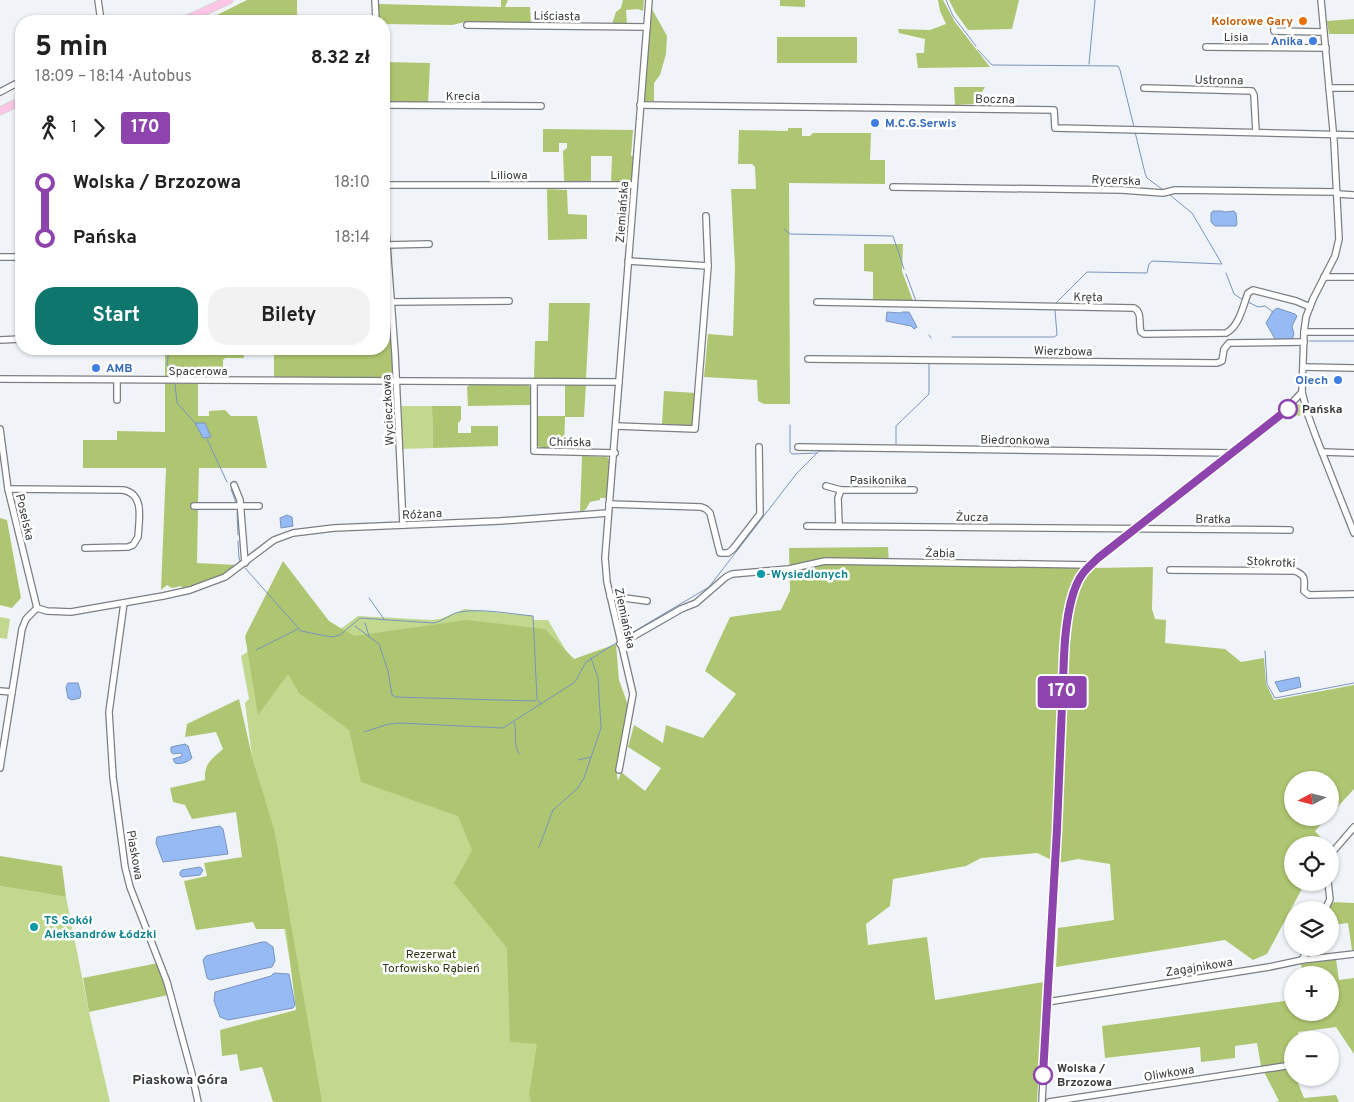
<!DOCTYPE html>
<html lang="pl">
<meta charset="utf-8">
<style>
body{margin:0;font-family:Overpass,sans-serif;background:#f2f2f2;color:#222;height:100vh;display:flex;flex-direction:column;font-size:19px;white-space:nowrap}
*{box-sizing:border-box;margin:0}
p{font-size:16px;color:#767676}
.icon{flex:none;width:28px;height:28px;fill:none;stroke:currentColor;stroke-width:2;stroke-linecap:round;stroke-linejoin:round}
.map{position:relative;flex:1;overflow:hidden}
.side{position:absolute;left:15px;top:15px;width:375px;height:340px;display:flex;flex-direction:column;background:#fff;border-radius:20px;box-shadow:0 1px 4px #0004}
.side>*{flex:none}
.badge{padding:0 10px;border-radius:4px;font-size:18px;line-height:32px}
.needle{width:32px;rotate:263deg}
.controls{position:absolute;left:1284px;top:771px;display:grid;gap:10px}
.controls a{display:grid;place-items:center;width:55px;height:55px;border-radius:50%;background:#fff;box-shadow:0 1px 4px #0004;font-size:25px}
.map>.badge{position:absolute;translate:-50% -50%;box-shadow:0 0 0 2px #fff}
.legs{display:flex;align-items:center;gap:8px;height:55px;padding:0 20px;font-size:16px}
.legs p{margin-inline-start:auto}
.headline{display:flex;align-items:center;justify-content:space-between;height:85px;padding:0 20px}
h1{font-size:28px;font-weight:700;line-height:38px}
.cta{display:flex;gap:10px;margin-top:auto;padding:10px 20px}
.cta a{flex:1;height:58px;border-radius:20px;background:#0f766e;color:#fff;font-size:20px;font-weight:700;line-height:58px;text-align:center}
.cta a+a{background:#f2f2f2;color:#222}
ul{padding:0 20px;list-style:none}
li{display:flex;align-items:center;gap:18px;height:55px;font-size:19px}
li i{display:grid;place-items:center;width:8px;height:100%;margin:0 6px;background:currentColor}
li i::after{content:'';width:12px;height:12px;margin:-6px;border:4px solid;border-radius:50%;background:#fff}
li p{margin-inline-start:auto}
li:first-child i{background:linear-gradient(#0000 50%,currentColor 0)}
li:last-child i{background:linear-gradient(currentColor 50%,#0000 0)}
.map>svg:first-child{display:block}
</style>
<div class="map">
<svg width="1354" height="1102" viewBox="0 0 1354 1102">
<rect width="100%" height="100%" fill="#f0f4f8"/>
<g fill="#c2d88f">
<circle cx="1298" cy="410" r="6"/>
<path d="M399,406H432L433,448L401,449Z"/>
<path d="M465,609L533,616L534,620H548L579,673L564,1102H314L258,776L252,756L245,703L249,699L241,656L254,648L317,630L342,628L358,616L432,620L440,619Z"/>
<path d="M0,617L10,619L7,639L0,638Z"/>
<path d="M0,886L66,897L89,1012L110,1102H0Z"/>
</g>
<g fill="#aec671">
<path d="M247,0H297V21H205Z"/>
<path d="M501,0H508L505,7H530L531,24L465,22L452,25L384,24V21H379L377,4L501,7Z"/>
<path d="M623,0H644L643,11L638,9L626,10L627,25L612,24L616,12L621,8Z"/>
<path d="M780,0H805V7L780,6Z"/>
<path d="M938,0H943L955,22L990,67L918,68L916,53H924L925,39L899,33L898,29L930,30L946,24L940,11Z"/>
<path d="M949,0H1019L1012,29L968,30L955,12Z"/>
<path d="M652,9L667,36L666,54L660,75L654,83V101H644Z"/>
<path d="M1354,19V34H1329L1327,21Z"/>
<rect x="777" y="37" width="80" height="26"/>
<path d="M385,62L430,63L428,104L390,103L387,99Z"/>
<path d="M954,87H985L975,104L955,105Z"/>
<path d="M788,128H802V136H810L813,133H871L870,160H885V184L789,183L790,404H764L758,401L757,380L704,377L708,334L733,336L735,267L731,189H756L755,167L752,164H738L739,130L788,131Z"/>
<path d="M543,129L633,130L631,156H634L631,184H611L612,156H591V184H567L564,180L563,151L567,148V143H559V152H543Z"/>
<path d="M547,189L567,190L568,214L587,215V239L548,240Z"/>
<path d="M864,244H903L902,271L913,301H873V272L864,271Z"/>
<path d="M549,303H590L586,379H534L535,341H548Z"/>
<path d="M384,337H392L394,379L274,378V349H384Z"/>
<path d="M165,349H243L244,358H225L223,360V377H165Z"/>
<path d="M165,383L198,384V416H209V411L225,410L231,416H257L267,468H199L198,504L193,502L190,506L192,510L198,508L197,563L237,565L224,575L184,590L181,586L172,588L167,585L161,590L166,468H83V440H117V431L165,432Z"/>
<path d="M471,384H527L530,387L531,405L468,406L467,387Z"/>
<path d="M565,384H586L584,417H565L564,449L541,448L537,445V416H565Z"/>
<path d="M664,391L696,393L694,423L691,426L662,424Z"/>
<path d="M432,406H461V420L458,423V433H471V426H498V446L433,448Z"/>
<path d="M582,456L607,457L610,461L607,498H600V500L590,502L586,509L580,513Z"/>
<path d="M0,518L7,520L21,598L12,608L0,605Z"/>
<path d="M888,547L889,564L1079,567L1092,568L1153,567L1152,609L1155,619L1166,620L1165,643L1225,649L1241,662L1264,658L1266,684L1274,700L1354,685V789L1330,815V780H1292V818H1327L1315,831L1327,845H1292V882L1305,883L1267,954L1253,960L1225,940L1056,967L1058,928L1114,920L1110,864L1078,859L1058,863L1037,853L981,858L966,866L893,879L890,906L866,924L868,945L927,937L935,1000L1044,982L1037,1102H531L529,1094L537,1044L510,1042L507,948L454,883L472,850L458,816L361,782L349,730L299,693L288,674L258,715L245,636L283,561L329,621L354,636L466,620L545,629L574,659L616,644L619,680L628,705L616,770L618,781L621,772L645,791L661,768L628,747L634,725L663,743L666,725L703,738L736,694L705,671L730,617L781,610L790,591L789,548Z"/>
<path d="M239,699L252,756L275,833L322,1102H273L262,1067L240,1071L237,1054L222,1056L220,1030L296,1010L286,929H256L253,922L196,930L184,881L207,876L204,863L242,857L236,812L192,819L185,805L173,802L170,788L205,780C204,763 212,759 223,749L216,732L185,737L187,724Z"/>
<path d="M0,856L62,866L66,897L0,886Z"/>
<path d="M1331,902L1354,903V950H1352L1348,923L1333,925L1330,924V910H1327Z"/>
<path d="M1336,959L1339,980L1354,978V1054L1336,1027L1298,1032L1299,1040H1292V1078H1296L1304,1098L1336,1095L1339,1102H1275L1279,1101L1261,1066L1257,1043L1235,1046V1058L1201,1062L1200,1047L1105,1058L1102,1026L1292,1000V1012H1330V975H1303L1301,964Z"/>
<path d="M158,963L168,995L89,1012L83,978Z"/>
</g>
<g fill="#96baf4" stroke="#7a94bd">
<path d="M1213,211H1222L1224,212L1234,211L1236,213L1237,224L1236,226H1215L1211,222V213Z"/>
<path d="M1277,308L1295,314L1297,316L1292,326L1294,334L1292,340L1275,339L1266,323L1273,311Z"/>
<path d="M887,312L901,313L902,312H909L917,327L914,329L911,326L886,321Z"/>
<path d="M195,423H205L211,437L203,438Z"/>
<path d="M287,515L292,517L293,526L281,528L280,518Z"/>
<path d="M1299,677L1301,687L1280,692L1275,682Z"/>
<path d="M68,683H78L81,693L80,698L72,700L68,698L66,687Z"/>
<path d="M185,744L188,746L192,758C188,762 180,765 175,763L173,759L182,756L181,753L173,754L171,752V747Z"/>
<path d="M220,826L223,829L228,854L163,862L156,843L157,837Z"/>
<path d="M200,867L203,870L200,875L182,877L180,875V872L182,870Z"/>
<path d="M262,942H266L273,947L275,961L272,967L210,980L207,978L203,960L206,956Z"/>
<path d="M274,973L289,974L295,1005L293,1008L228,1020L220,1017L214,1001L215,992L271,976Z"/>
</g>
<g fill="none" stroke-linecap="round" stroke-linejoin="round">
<g stroke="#7a94bd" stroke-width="1">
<path d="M946,0L953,16L976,46"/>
<path d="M978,50L992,65L1118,66L1120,70L1134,127"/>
<path d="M1089,64L1095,0"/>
<path d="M1135,132L1145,173L1147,178L1162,189"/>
<path d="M784,229L790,234L893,236L904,269"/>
<path d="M1226,273L1234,294L1243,300"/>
<path d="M906,274L916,301"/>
<path d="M1248,302L1258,307L1265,306L1273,312"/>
<path d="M1045,304H1055L1087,272L1147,273L1149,264L1152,261L1222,264L1192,213L1170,195"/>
<path d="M929,335L931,338"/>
<path d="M952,337H1054L1057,335L1055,310"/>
<path d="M1309,341H1354"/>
<path d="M169,349L167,365L173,368L174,377"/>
<path d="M175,384L177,403L196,424"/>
<path d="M790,425V452L792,454L817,453"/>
<path d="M207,439L227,482"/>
<path d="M896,444V426L929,394V363"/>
<path d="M841,451H862"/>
<path d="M916,451L930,452"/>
<path d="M936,452H950"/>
<path d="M231,489L236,503"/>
<path d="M237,512L238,535"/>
<path d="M238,541L239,558L240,561"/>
<path d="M245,568L301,631L332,637L340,635L360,618L434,623C444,621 451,613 460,612C481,608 511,614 533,616L537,699L541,704"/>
<path d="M369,598L384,619"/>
<path d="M365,623L369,636"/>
<path d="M355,626L379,644L388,671L392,695L396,697L534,701L536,700"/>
<path d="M623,638L709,587L797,473L819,451H836"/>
<path d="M256,650L298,629"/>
<path d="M1265,651L1267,684L1275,698L1354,683"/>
<path d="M514,722C518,735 512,739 519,754"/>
<path d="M364,732L389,724L401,723L503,728L575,682L586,662L616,643"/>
<path d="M578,760L591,757"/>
<path d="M539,847L553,810L577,789L584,778L601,728L598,678L591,658"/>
</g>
<g stroke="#7b7e82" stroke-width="8">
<g id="minor">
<path d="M98,0L101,21"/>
<path d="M375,0L376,21"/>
<path d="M1321,0L1334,141L1339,239L1335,256L1313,299L1306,317L1304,332L1302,392L1308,415L1316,437L1354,533"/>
<path d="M1274,22V31L1323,32"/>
<path d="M467,25L647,27"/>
<path d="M1206,47L1326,48"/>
<path d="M1144,88L1252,91L1254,95L1256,132"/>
<path d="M1329,88H1354"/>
<path d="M0,92L21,81"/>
<path d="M384,105L541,106"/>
<path d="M640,105L1054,110L1055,128L1354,135"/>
<path d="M384,185H634"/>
<path d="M893,187L1122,190L1163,193L1175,190L1337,192"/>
<path d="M1337,194L1354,195"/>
<path d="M384,204L395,353L403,525"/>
<path d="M386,245L429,244"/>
<path d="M0,257H21"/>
<path d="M628,261L708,266"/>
<path d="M1324,277H1354"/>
<path d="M390,302L509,301"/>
<path d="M817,302L1134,308C1143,313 1138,323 1141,332L1144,334L1226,333C1239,327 1243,306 1248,293L1253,290L1296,301L1310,307"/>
<path d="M1304,332H1354"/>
<path d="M0,340L21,339"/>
<path d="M808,359L1217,363L1222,361L1224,349L1229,343L1304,342"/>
<path d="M1304,367L1354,368"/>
<path d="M0,379L619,382"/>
<path d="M534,382V451L615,453"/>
<path d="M117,400V380"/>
<path d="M616,426L695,429L708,266L706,216"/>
<path d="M0,429L8,489L37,608"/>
<path d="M798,447L1233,453"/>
<path d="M1322,452L1354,453"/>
<path d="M234,485L240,500L245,563"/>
<path d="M826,486L841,490H914"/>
<path d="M8,489L123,490C145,494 139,519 138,537L133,545L128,547L85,548"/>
<path d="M609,504L701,507L706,509L710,513L720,553H728L733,549L760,514L759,447"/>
<path d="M194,506H259"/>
<path d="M839,525L838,498L841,490"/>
<path d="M807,526L1290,530"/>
<path d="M1170,570L1295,571C1307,576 1304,580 1304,591L1309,595L1354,594"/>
<path d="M610,596L647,601"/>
<path d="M124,603L109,712L113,777L125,867L130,887L167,982L192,1074L198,1102"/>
<path d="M37,608L47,611L71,612L163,596L190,590L225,577L274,540L293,533L334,528L500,521L608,513"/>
<path d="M620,644L681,609L696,603L726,577L732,574L789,569L825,561L1091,565"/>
<path d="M0,691L12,692"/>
<path d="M0,768L22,629L26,619L37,608"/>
<path d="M619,770L633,694L607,582L605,558L649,0"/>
<path d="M1330,855L1354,827"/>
<path d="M1325,910L1330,899L1328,882"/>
<path d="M1302,960L1308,948"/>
<path d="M1047,1002L1269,967L1302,960L1354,954"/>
<path d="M1042,1102L1065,639L1074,593L1082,573L1094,561L1278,418L1302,392"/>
<path d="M1049,1102L1292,1065"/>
</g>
</g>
<g stroke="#cfd0d0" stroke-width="9">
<g id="major">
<path d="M183,21L229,0"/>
<path d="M0,111L21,101"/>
</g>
</g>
<use href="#minor" stroke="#fff" stroke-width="5.5"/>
<use href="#major" stroke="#ffc5e6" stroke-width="7"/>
</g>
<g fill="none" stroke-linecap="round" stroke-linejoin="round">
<g stroke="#fff" stroke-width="11">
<path id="line-1" d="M1043,1075L1057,829L1064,656C1065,633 1069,590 1084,572C1088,567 1093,563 1098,558L1288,409"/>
</g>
<use href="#line-1" stroke="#8e44ad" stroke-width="8"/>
</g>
<circle fill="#e8710a" stroke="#fff" stroke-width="2" cx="1303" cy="21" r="5"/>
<g fill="#3f7fe0" stroke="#fff" stroke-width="2">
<circle cx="1313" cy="41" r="5"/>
<circle cx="875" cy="123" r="5"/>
<circle cx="96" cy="368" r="5"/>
<circle cx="1338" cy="380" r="5"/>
</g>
<g fill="#fff" stroke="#8e44ad" stroke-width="2.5">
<circle cx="1288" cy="409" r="9"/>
<circle cx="1043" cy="1075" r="9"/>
</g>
<g fill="#0f9aa8" stroke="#fff" stroke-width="2">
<circle cx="761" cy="574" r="5"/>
<circle cx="34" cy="927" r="5"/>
</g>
<g text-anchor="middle" stroke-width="5" stroke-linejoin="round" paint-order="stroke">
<g font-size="12" fill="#393b3d" stroke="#fff">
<text transform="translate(557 16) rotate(1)" y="4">Liściasta</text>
<text x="1236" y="41">Lisia</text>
<text transform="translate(1219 80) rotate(1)" y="4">Ustronna</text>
<text x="463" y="100">Krecia</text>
<text transform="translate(995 99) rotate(1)" y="4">Boczna</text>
<text x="509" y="179">Liliowa</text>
<text transform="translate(1116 180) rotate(2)" y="4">Rycerska</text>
<text transform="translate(622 212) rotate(-86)" y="4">Ziemiańska</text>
<text transform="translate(1088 297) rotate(1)" y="4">Kręta</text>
<text transform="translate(1063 351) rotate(1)" y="4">Wierzbowa</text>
<text x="198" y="375">Spacerowa</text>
<text transform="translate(388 410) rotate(-93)" y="4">Wycieczkowa</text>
<text transform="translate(1015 440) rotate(1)" y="4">Biedronkowa</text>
<text transform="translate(570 442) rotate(1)" y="4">Chińska</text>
<text x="878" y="484">Pasikonika</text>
<text transform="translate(422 514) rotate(-3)" y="4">Różana</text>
<text transform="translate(25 517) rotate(77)" y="4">Poselska</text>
<text transform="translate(972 517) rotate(1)" y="4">Żucza</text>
<text transform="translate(1213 519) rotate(1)" y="4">Bratka</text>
<text transform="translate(940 553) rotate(1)" y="4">Żabia</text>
<text transform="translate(1271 562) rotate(3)" y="4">Stokrotki</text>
<text transform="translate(625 618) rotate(78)" y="4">Ziemiańska</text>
<text transform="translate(135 855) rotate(80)" y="4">Piaskowa</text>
<text transform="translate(1199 967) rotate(-9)" y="4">Zagajnikowa</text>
<text transform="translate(1169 1073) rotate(-9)" y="4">Oliwkowa</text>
</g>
<g font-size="12" font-weight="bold" fill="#c56008" stroke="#fff" text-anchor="end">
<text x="1293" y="25">Kolorowe Gary</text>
</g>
<g font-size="12" font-weight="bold" fill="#366cbe" stroke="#fff" text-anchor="end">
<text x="1303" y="45">Anika</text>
<text x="885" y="127" text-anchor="start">M.C.G.Serwis</text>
<text x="106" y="372" text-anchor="start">AMB</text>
<text x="1328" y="384">Olech</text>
</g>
<g font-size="12" font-weight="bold" fill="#393b3d" stroke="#fff" text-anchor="start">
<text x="1302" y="413">Pańska</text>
<text x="1057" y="1072">Wolska /<tspan x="1057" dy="14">Brzozowa</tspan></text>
</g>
<g font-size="12" font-weight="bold" fill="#0d838f" stroke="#fff" text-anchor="start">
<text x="771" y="578">Wysiedlonych</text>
<text x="44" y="924">TS Sokół<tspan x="44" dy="14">Aleksandrów Łódzki</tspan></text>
</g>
<g font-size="12" fill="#2e3814" stroke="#fff">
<text x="431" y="958">Rezerwat<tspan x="431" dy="14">Torfowisko Rąbień</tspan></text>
</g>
<g font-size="14" font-weight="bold" fill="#393b3d" stroke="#fff">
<text x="180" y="1084">Piaskowa Góra</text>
</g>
</g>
</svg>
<div class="controls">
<a><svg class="needle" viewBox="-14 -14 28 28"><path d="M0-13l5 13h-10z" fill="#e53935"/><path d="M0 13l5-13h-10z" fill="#767676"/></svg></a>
<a><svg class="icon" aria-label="locate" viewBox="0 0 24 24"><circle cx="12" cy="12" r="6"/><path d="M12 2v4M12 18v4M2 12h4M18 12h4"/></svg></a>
<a><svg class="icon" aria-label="layers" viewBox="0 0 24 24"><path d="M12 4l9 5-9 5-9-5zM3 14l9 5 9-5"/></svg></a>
<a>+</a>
<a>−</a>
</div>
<b class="badge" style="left:1062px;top:692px;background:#8e44ad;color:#fff">170</b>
<section class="side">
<div class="headline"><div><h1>5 min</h1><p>18:09 – 18:14 · Autobus</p></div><b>8.32 zł</b></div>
<div class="legs"><svg class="icon" aria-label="walk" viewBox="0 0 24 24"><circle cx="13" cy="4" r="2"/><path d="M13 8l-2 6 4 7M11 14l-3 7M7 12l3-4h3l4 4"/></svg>1<svg class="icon" aria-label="forward" viewBox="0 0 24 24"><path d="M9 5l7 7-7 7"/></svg><b class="badge" style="background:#8e44ad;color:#fff">170</b></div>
<ul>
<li><i style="color:#8e44ad"></i><b>Wolska / Brzozowa</b><p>18:10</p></li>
<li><i style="color:#8e44ad"></i><b>Pańska</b><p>18:14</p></li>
</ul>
<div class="cta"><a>Start</a><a>Bilety</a></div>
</section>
</div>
